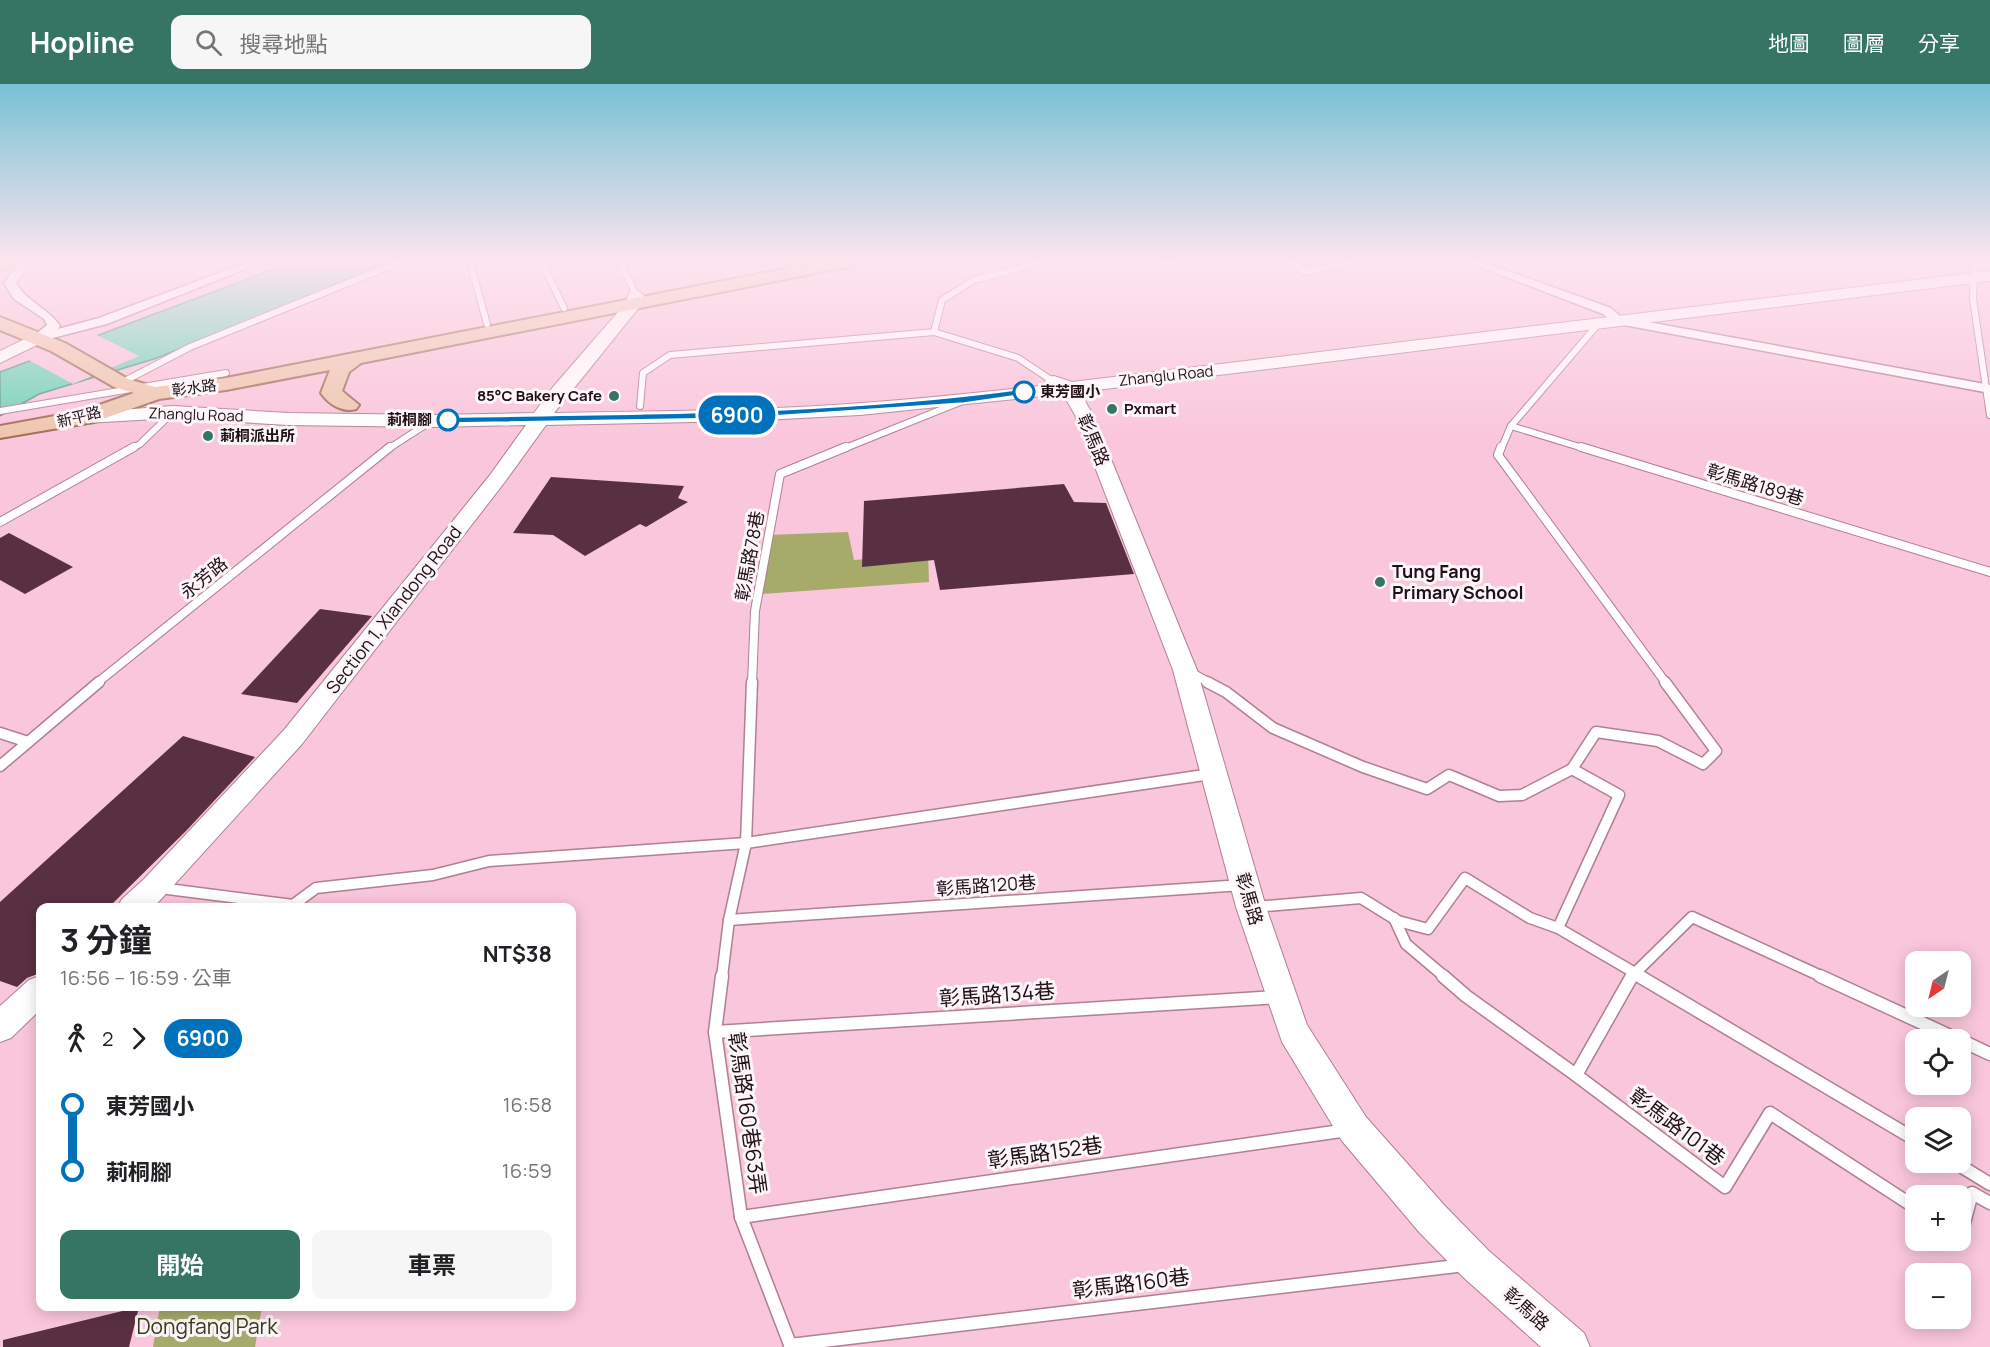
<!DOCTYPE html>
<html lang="zh-TW">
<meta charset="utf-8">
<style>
body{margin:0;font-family:Manrope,"Noto Sans TC",sans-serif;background:#f6f6f6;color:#202124;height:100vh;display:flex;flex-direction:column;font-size:22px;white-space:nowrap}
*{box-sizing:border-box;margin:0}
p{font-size:20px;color:#757577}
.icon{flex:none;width:33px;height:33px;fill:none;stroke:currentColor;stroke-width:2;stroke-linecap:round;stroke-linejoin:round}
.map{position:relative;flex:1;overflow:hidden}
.panel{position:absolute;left:36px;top:819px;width:540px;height:408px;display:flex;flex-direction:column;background:#fff;border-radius:12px;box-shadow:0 3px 15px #0003}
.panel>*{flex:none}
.badge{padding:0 12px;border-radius:20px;font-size:21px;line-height:39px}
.needle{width:39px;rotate:215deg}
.buttons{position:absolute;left:1905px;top:867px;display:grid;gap:12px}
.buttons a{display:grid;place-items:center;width:66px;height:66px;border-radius:12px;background:#fff;box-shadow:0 3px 15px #0003;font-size:30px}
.map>.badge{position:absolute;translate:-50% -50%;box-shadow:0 0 0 3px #fff}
.legs{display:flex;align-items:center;gap:9px;height:66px;padding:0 24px;font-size:20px}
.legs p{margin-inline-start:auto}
.summary{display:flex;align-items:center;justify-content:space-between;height:102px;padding:0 24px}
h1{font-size:33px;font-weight:700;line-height:45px}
.button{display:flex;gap:12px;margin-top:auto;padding:12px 24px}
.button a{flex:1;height:69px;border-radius:12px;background:#367563;color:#fff;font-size:24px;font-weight:700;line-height:69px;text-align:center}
.button a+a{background:#f6f6f6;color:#202124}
ul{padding:0 24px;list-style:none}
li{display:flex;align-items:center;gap:21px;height:66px;font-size:22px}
li i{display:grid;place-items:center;width:9px;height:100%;margin:0 8px;background:currentColor}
li i::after{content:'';width:15px;height:15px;margin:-8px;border:4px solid;border-radius:50%;background:#fff}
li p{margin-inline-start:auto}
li:first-child i{background:linear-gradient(#0000 50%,currentColor 0)}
li:last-child i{background:linear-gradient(currentColor 50%,#0000 0)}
header{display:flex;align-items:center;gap:36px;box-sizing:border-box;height:84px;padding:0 30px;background:#367563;color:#fff}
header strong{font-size:28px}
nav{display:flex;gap:33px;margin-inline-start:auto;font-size:21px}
.search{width:420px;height:54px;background:#f6f6f6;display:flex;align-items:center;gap:15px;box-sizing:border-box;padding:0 21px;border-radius:12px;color:#757577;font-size:22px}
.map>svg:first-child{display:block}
</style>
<header>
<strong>Hopline</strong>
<div class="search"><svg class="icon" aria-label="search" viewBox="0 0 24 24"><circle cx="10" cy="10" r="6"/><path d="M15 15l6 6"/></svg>搜尋地點</div>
<nav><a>地圖</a><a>圖層</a><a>分享</a></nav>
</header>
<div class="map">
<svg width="1990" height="1263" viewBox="0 0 1990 1263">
<rect width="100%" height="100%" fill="#fac6db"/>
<g fill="#a6ab6a">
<path d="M848,448L854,476L928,470L929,498L762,510L768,451Z"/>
<path d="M160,1223H262L255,1263H153Z"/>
</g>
<path fill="#70d4b7" stroke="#589987" stroke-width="1.5" d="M293,178H390L157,274L39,310L0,332V288Z"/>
<path fill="#fac6db" d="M95,250L139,272L73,300L27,275Z"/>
<g fill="#593042">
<path d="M551,393L684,402L678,414L688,418L646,443L640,440L585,472L553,451L513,449Z"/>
<path d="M1064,400L1074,418L1106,419L1134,490L940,506L934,476L862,483L864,417Z"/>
<path d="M9,449L73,483L25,510L0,496V454Z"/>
<path d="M320,525L372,532L297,619L241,610Z"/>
<path d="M183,652L255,673L186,747L108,824H40V889L27,894L17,903L0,897V818Z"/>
<path d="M139,1223L129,1263H3V1256Z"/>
</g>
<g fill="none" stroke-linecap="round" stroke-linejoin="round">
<g stroke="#af7f93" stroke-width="8">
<g id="lane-far3">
<path d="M470,178L487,240"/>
<path d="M542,178L564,224"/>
<path d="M620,178L636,211"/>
<path d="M790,178L794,180"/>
<path d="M1158,178L1161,180L1177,178"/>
<path d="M1291,178L1304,188L1354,178"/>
<path d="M1971,178L1974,185L1973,215L1990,331"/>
<path d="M934,248L942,216L974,196L1044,178"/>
<path d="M121,299L190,263L400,178"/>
<path d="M640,322L643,289L670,271L934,248L1018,274L1051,296"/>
<path d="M0,327L226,289"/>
<path d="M1511,342L1586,365"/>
<path d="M131,365L140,360L173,328"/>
<path d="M388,365L430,338"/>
<path d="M843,365L960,318"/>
<path d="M1501,365L1511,342L1599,239"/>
</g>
</g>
<g stroke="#af7f93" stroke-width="10">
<g id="lane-far2">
<path d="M1501,363L1498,371L1666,599"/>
<path d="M1581,363L1990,488"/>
<path d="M0,438L134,363"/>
<path d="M1190,588L1210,599"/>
<path d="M97,599L390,363"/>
<path d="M752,599L755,527L780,390L846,363"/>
</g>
</g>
<g stroke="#af7f93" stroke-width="13">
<g id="lane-far1">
<path d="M1207,598L1226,608L1273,644L1363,683L1427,705L1449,691L1499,712L1522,711L1572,685"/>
<path d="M0,649L28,658"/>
<path d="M0,682L99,598"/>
<path d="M160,804L293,821L316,804L433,791L489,777L746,759L1211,690"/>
<path d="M1254,823L1361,814L1398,837L1428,845L1465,794L1530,834L1558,844"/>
<path d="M1394,834L1406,860L1445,893"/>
<path d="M729,836L1242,801"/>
<path d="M722,893L729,836L746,759L752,598"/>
<path d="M1631,893L1692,833L1823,893"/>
<path d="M1642,893L1558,844L1619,711L1572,685L1596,648L1658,657L1703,680L1716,667L1665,598"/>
</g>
</g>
<g stroke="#af7f93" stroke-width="15">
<g id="lane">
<path d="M722,892L715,948L741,1133L791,1263"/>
<path d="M1443,892L1466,912L1576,991"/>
<path d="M1632,892L1576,991L1725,1103L1770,1029L1916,1124"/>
<path d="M1639,892L1916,1056"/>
<path d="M1820,892L1959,956"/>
<path d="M715,948L1278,913"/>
<path d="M1960,956L1990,970"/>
<path d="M1954,1078L1990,1100"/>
<path d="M741,1133L1348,1046"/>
<path d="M1960,1154L1972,1109L1990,1119"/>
<path d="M790,1261L1465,1181"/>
</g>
</g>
<g stroke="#af7f93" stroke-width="3">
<g id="street">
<path d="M20,178H31L16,199C27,218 48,224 60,242L58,245L99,234L248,178H263L107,240L37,258L31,254L47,241L44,235L14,215L4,199Z"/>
<path d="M1467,178H1483L1611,224L1621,233L1990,301V309L1613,239L1603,230Z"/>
</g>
</g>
<g stroke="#af7f93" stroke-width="2">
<g id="secondary">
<path d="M1990,187V197L1080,308L1093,331L1197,586L1266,823L1307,941L1366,1033L1445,1122L1489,1167L1584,1249L1590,1263H1541L1463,1193L1419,1148L1342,1057L1282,958L1236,823L1173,586L1075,331L1063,310L860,331L745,337L546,341L504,399L302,660L153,824H117L122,815L144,795L284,646L490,391L526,341L432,343L288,341L173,334L86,339L79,337L76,333L79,329L173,322L288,329L432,331L534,329L553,303L625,220L630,208L636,206L644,211L641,221L554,329C656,327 759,327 861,319C923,315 985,308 1048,301L1045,297L1048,293L1054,292L1072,298Z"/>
<path d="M37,249L43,250L46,254L43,258L0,279V267Z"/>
<path d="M40,892V926L11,954L0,958V922L29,896Z"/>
</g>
</g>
<g stroke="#9f6d55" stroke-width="4">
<path id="primary" d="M820,178H856L853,182L847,183L361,279L349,288L342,307L359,321L356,325C343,329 328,320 321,309L330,286L226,306L159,315L94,338L0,354V342L82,327L134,309L114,303L51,267L0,246V233L65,259L128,295L155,303L226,294Z"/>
</g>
<g stroke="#9f6d55" stroke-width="3">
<path id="highway" d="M0,178H14L7,185L0,187Z"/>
</g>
<use href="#lane-far3" stroke="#fff" stroke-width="6"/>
<use href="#lane-far2" stroke="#fff" stroke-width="8"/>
<use href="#lane-far1" stroke="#fff" stroke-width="10"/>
<use href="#lane" stroke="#fff" stroke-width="12"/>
<use href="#street" fill="#fff" fill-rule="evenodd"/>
<use href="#secondary" fill="#fff" fill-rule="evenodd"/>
<use href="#primary" fill="#eec6ad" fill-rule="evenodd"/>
<use href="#highway" fill="#e3a076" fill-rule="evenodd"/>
</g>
<linearGradient id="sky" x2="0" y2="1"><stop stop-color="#78c1d4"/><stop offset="0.5" stop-color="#fde5ef"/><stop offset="1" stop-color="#fde5ef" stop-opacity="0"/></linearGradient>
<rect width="1990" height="355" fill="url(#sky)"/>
<path fill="#0072bc" stroke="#fff" stroke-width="1.5" d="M1024,305L1029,308L1027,310L964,319L745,334L448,339L443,336L448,333C640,330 833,331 1024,305Z"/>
<g fill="#fff" stroke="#0072bc" stroke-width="3">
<circle cx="1024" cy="308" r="10"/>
<circle cx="448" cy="336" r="10"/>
</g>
<g fill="#367563" stroke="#fcf6f8" stroke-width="2">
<circle cx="614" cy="312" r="6"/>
<circle cx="1112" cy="325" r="6"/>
<circle cx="208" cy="352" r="6"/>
<circle cx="1380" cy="498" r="6"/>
</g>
<g text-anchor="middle" stroke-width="6" stroke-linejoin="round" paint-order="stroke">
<g font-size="15" fill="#210f17" stroke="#fcf6f8">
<text transform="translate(1166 292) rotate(-6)" y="5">Zhanglu Road</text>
<text transform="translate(194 304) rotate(-7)" y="5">彰水路</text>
<text transform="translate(196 331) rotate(2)" y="5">Zhanglu Road</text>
<text transform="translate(79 333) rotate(-14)" y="5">新平路</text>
</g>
<g font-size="15" font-weight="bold" fill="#210f17" stroke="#fcf6f8" text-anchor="start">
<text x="1040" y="313">東芳國小</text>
<text x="432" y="341" text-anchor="end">莿桐腳</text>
</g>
<g font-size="15" font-weight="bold" fill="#210f17" stroke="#fcf6f8" text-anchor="start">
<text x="602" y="317" text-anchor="end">85°C Bakery Cafe</text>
<text x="1124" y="330">Pxmart</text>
<text x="220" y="357">莿桐派出所</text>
</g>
<g font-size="18" fill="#210f17" stroke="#fcf6f8">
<text transform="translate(1093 356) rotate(67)" y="6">彰馬路</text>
<text transform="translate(1755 401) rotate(17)" y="6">彰馬路189巷</text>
<text transform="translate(750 472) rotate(-80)" y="6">彰馬路78巷</text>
<text transform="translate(204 494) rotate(-39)" y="6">永芳路</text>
<text transform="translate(394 526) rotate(-52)" y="6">Section 1, Xiandong Road</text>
<text transform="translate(986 802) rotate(-4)" y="6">彰馬路120巷</text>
<text transform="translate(1249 815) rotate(74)" y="6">彰馬路</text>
<text transform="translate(1526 1225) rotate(42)" y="6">彰馬路</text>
</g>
<g font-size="18" font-weight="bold" fill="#210f17" stroke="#fcf6f8" text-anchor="start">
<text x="1392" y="494">Tung Fang<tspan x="1392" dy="21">Primary School</tspan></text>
</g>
<g font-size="21" fill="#210f17" stroke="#fcf6f8">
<text transform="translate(997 911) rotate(-4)" y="7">彰馬路134巷</text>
<text transform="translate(747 1029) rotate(82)" y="7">彰馬路160巷63弄</text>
<text transform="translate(1677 1043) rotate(37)" y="7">彰馬路101巷</text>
<text transform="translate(1045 1069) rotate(-8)" y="7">彰馬路152巷</text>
<text transform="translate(1131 1200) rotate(-7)" y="7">彰馬路160巷</text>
</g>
<g font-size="21" fill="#383a17" stroke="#fcf6f8">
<text x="207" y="1250">Dongfang Park</text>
</g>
</g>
</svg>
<div class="buttons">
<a><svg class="needle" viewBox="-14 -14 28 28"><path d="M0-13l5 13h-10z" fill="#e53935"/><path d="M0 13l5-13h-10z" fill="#757577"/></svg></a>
<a><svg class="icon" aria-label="locate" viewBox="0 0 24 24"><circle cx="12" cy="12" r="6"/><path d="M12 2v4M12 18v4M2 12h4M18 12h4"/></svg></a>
<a><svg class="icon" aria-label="layers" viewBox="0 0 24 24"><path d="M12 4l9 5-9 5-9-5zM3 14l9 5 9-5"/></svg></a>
<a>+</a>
<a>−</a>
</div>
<b class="badge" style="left:737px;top:331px;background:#0072bc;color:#fff">6900</b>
<section class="panel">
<div class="summary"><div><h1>3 分鐘</h1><p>16:56 – 16:59 · 公車</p></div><b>NT$38</b></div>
<div class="legs"><svg class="icon" aria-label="walk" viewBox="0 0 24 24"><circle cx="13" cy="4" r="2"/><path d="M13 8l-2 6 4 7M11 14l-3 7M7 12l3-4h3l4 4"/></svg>2<svg class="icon" aria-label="forward" viewBox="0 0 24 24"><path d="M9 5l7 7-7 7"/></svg><b class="badge" style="background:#0072bc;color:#fff">6900</b></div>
<ul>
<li><i style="color:#0072bc"></i><b>東芳國小</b><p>16:58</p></li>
<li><i style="color:#0072bc"></i><b>莿桐腳</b><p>16:59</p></li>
</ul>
<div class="button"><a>開始</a><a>車票</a></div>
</section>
</div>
